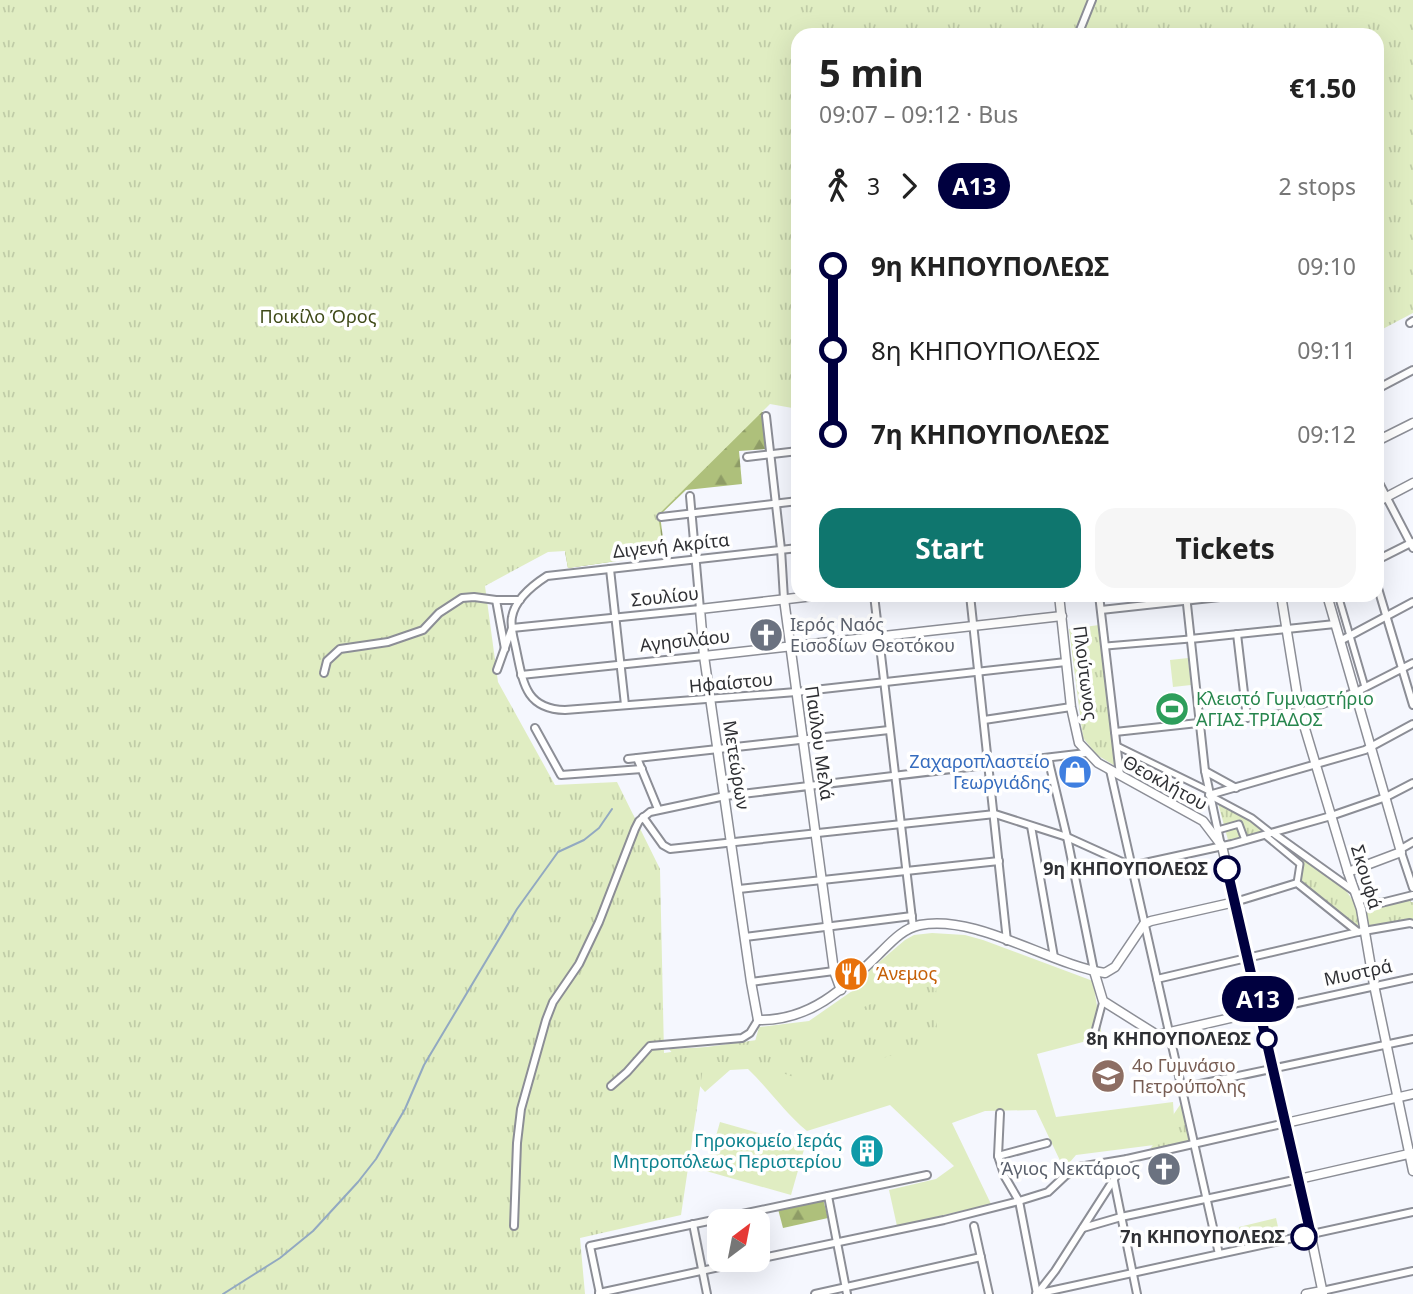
<!DOCTYPE html>
<meta charset="utf-8">
<style>
body{margin:0;font-family:"Noto Sans",sans-serif;background:#f6f6f6;color:#222;height:100vh;display:flex;flex-direction:column;font-size:26px;white-space:nowrap}
*{box-sizing:border-box;margin:0}
p{font-size:23px;color:#767676}
.icon{flex:none;width:38px;height:38px;fill:none;stroke:currentColor;stroke-width:2;stroke-linecap:round;stroke-linejoin:round}
.map{position:relative;flex:1;overflow:hidden}
.sheet{position:absolute;left:791px;top:28px;width:593px;height:574px;display:flex;flex-direction:column;background:#fff;border-radius:21px;box-shadow:0 7px 28px #0002}
.sheet>*{flex:none}
.badge{padding:0 14px;border-radius:23px;font-size:24px;line-height:46px}
.needle{width:46px;rotate:32deg}
.tools{position:absolute;left:707px;top:1209px;display:grid;gap:14px}
.tools a{display:grid;place-items:center;width:63px;height:63px;border-radius:14px;background:#fff;box-shadow:0 7px 28px #0002;font-size:35px}
.map>.badge{position:absolute;translate:-50% -50%;box-shadow:0 0 0 4px #fff}
.legs{display:flex;align-items:center;gap:10px;height:77px;padding:0 28px;font-size:23px}
.legs p{margin-inline-start:auto}
.summary{display:flex;align-items:center;justify-content:space-between;height:119px;padding:0 28px}
h1{font-size:38px;font-weight:700;line-height:52px}
.action{display:flex;gap:14px;margin-top:auto;padding:14px 28px}
.action a{flex:1;height:80px;border-radius:21px;background:#0f766e;color:#fff;font-size:28px;font-weight:700;line-height:80px;text-align:center}
.action a+a{background:#f6f6f6;color:#222}
ul{padding:0 28px;list-style:none}
li{display:flex;align-items:center;gap:24px;height:84px;font-size:26px}
li i{display:grid;place-items:center;width:10px;height:100%;margin:0 9px;background:currentColor}
li i::after{content:'';width:18px;height:18px;margin:-9px;border:5px solid;border-radius:50%;background:#fff}
li p{margin-inline-start:auto}
li:first-child i{background:linear-gradient(#0000 50%,currentColor 0)}
li:last-child i{background:linear-gradient(currentColor 50%,#0000 0)}
.map>svg:first-child{display:block}
</style>
<div class="map">
<svg width="1413" height="1294" viewBox="0 0 1413 1294">
<defs>
<pattern id="forest-firs" width="22" height="20" patternUnits="userSpaceOnUse" patternTransform="scale(1.75)"><rect width="22" height="20" fill="#aec07b"/><path d="M5 1l3.5 6h-7zM16 11l3.5 6h-7z" fill="#8e9c66"/></pattern>
<pattern id="park-tufts" width="24" height="20" patternUnits="userSpaceOnUse" patternTransform="scale(1.75)"><rect width="24" height="20" fill="#e0edc2"/><path d="M3 7l-1-3M5 7V3M7 7l1-3M15 17l-1-3M17 17v-4M19 17l1-3" fill="none" stroke="#c0cca7"/></pattern>
</defs>
<rect width="100%" height="100%" fill="#f5f7fe"/>
<g fill="#e0edc2">
<path d="M1188,658L1191,685L1173,687L1170,660Z"/>
<path d="M932,933L965,935L983,940L1093,981L1102,1037L1037,1054L1056,1117L1173,1102L1174,1117L1154,1145L1076,1155L1064,1169L1036,1110L985,1111L952,1123L991,1204L897,1226L889,1190L936,1179L954,1166L890,1105L807,1131C785,1113 769,1089 748,1069L730,1070L705,1092L669,1049L754,1045L759,1027L809,1021L855,989L871,969L905,940L914,935Z"/>
<path d="M720,1122L805,1146L791,1195L706,1171Z"/>
</g>
<g fill="url(#forest-firs)">
<path d="M754,412H763L767,449L739,451L742,484L686,490L660,515L665,554L568,568L565,552Z"/>
<path d="M823,1199L828,1218L783,1228L778,1209Z"/>
</g>
<g fill="url(#park-tufts)">
<path d="M0,0H1413V313L1377,332V35H798V409L770,404L658,515L664,554L568,568L565,551L548,552L485,586L498,682L555,785L617,782L660,869L664,1053L799,1034L936,977L937,1040L868,1063L832,1092L762,1065L704,1061L681,1215L580,1238L585,1294H0Z"/>
<path d="M1099,625L1117,767L1097,755L1083,738L1069,629Z"/>
<path d="M1218,803L1250,819L1264,831L1228,840Z"/>
<path d="M1279,840C1307,860 1361,886 1359,925L1356,928L1303,886L1299,880L1302,863L1278,842Z"/>
<path d="M1409,897L1411,902H1413V922L1368,929L1365,905H1380Z"/>
<path d="M1184,1099L1194,1144L1146,1155Z"/>
<path d="M1276,1218L1281,1240L1244,1248L1239,1227Z"/>
</g>
<g fill="none" stroke-linecap="round" stroke-linejoin="round">
<path stroke="#92a9c1" stroke-width="2" d="M223,1294L280,1258L313,1231L358,1182L376,1159L405,1109L424,1065L517,909L558,852L584,840L599,828L612,809"/>
<g stroke="#8c8e96" stroke-width="9">
<g id="pedestrian">
<path d="M1338,595L1365,687"/>
<path d="M1106,646L1190,639"/>
<path d="M1117,746L1209,791"/>
<path d="M1209,795L1252,818L1271,833"/>
<path d="M1218,830L1239,824L1245,840"/>
<path d="M1265,835L1300,864L1297,883"/>
<path d="M1094,1035L1103,1001"/>
</g>
</g>
<g stroke="#8c8e96" stroke-width="10">
<g id="minor">
<path d="M1078,35L1092,0"/>
<path d="M1410,323L1413,321"/>
<path d="M1377,389L1413,370"/>
<path d="M766,416L781,549L784,599"/>
<path d="M747,457L798,451"/>
<path d="M1377,479L1413,548"/>
<path d="M661,517L798,501"/>
<path d="M798,548L547,576C533,585 515,600 512,617C510,627 514,639 516,649C523,682 525,709 565,710L796,692L1066,662"/>
<path d="M1377,560L1413,542"/>
<path d="M610,569L625,705"/>
<path d="M1377,585L1413,705"/>
<path d="M874,595L913,927"/>
<path d="M970,595L1007,941"/>
<path d="M1099,595L1120,775"/>
<path d="M1186,595L1205,771L1220,841"/>
<path d="M1101,610L1238,595"/>
<path d="M1237,634L1247,718"/>
<path d="M1190,639L1335,624"/>
<path d="M1340,641L1413,602"/>
<path d="M505,649L496,600H520"/>
<path d="M497,670L512,628L700,609L690,496"/>
<path d="M324,673L327,661L340,649L388,642L423,630L439,613L462,598L474,597L496,600"/>
<path d="M521,675L704,656"/>
<path d="M984,720L1071,707"/>
<path d="M535,728L561,775L642,769"/>
<path d="M1115,732L1300,712L1356,692L1413,663"/>
<path d="M637,758L658,809"/>
<path d="M1048,758L1067,837L1094,971"/>
<path d="M628,759L889,730"/>
<path d="M1110,770L1219,1254"/>
<path d="M1205,771L1236,788"/>
<path d="M1209,795L1365,750L1413,724"/>
<path d="M643,817L663,845L670,849L995,814L1067,837L1131,866L1232,844L1331,816L1386,797L1413,783"/>
<path d="M1031,826L1054,957"/>
<path d="M1273,833L1354,891"/>
<path d="M1401,849L1413,842"/>
<path d="M1401,852L1413,888"/>
<path d="M739,889L999,861"/>
<path d="M1357,898L1381,903L1413,895"/>
<path d="M1235,902L1297,883L1358,932"/>
<path d="M745,937L912,916"/>
<path d="M1157,979L1358,932L1410,923L1413,924"/>
<path d="M751,982L834,971"/>
<path d="M1261,1011L1413,978"/>
<path d="M611,1086L627,1072L650,1046L742,1038L750,1033L758,1020"/>
<path d="M1181,1088L1413,1039"/>
<path d="M1000,1113L998,1156L1005,1177L1019,1201L1037,1294"/>
<path d="M998,1156L1047,1143"/>
<path d="M1114,1181L1137,1294"/>
<path d="M828,1196L847,1294"/>
<path d="M693,1224L707,1294"/>
<path d="M514,1226L517,1143L521,1109L546,1020L553,1002L579,964L599,922L635,829L639,821L650,812L725,796L1086,753"/>
<path d="M974,1226L989,1294"/>
<path d="M1083,1228L1121,1217L1299,1179"/>
<path d="M758,1259L944,1220L1019,1201L1048,1192L1065,1176L1079,1167L1127,1159L1286,1123"/>
<path d="M1322,1291L1413,1271"/>
<path d="M599,1293L752,1260"/>
<path d="M600,1294L590,1246L927,1175"/>
<path d="M815,1294L981,1257"/>
<path d="M1036,1294L1413,1212"/>
<path d="M1037,1294L1055,1271L1127,1159"/>
</g>
</g>
<g stroke="#8c8e96" stroke-width="11">
<g id="tertiary">
<path d="M1377,441L1413,423"/>
<path d="M1377,502L1413,483"/>
<path d="M822,595L700,609L704,656L751,982L758,1020C812,1021 845,987 881,952C892,941 904,928 920,925C976,914 1049,964 1105,973L1115,967L1144,924L1151,921L1235,902"/>
<path d="M1059,595L1071,707L1079,743L1098,763L1203,821L1222,846L1299,1179L1323,1294"/>
<path d="M1281,595L1300,712L1348,872L1361,909L1374,985L1413,1171"/>
<path d="M1327,595L1401,852L1348,872"/>
<path d="M784,599L834,971L841,990"/>
<path d="M704,656L1062,616"/>
<path d="M1094,971L1103,1001L1157,1035L1261,1011"/>
<path d="M1286,1123L1413,1094"/>
<path d="M1299,1179L1413,1153"/>
<path d="M1306,1294L1322,1291"/>
</g>
</g>
<use href="#pedestrian" stroke="#fff" stroke-width="5"/>
<use href="#minor" stroke="#fff" stroke-width="6"/>
<use href="#tertiary" stroke="#fff" stroke-width="8"/>
</g>
<g fill="none" stroke-linecap="round" stroke-linejoin="round">
<g stroke="#fff" stroke-width="16">
<path id="line-1" d="M1227,869L1311,1235L1304,1237"/>
</g>
<use href="#line-1" stroke="#00003f" stroke-width="10"/>
</g>
<defs>
<g id="church-disc" transform="scale(1.75)"><circle r="9.5" fill="#6b7280" stroke="#fff"/><path d="M-1.2-6h2.4v3.5h3.3v2.4h-3.3V6h-2.4V-.1h-3.3v-2.4h3.3Z" fill="#fff"/></g>
<g id="stadium-disc" transform="scale(1.75)"><circle r="9.5" fill="#2e9e5b" stroke="#fff"/><path d="M0-5a6.5 5 0 1 0 0 10a6.5 5 0 1 0 0-10ZM-3.5-1.8h7v3.6h-7Z" fill="#fff"/></g>
<g id="shop-disc" transform="scale(1.75)"><circle r="9.5" fill="#3f7fe0" stroke="#fff"/><path d="M-5-2.5h2.3a2.7 3.5 0 0 1 5.4 0H5L5.5 6h-11ZM-1.5-2.5h3a1.5 2.3 0 0 0-3 0Z" fill="#fff"/></g>
<g id="restaurant-disc" transform="scale(1.75)"><circle r="9.5" fill="#e8710a" stroke="#fff"/><path d="M-5-6h1v4h1v-4h1v4h1v-4h1v5L-1.5 .5V6h-2V.5L-5-1ZM5-6V6H3V1.5H1.5Q1.5-4 5-6Z" fill="#fff"/></g>
<g id="school-disc" transform="scale(1.75)"><circle r="9.5" fill="#8d6e63" stroke="#fff"/><path d="M0-5L7-2L0 1L-7-2ZM-4 1L0 2.5L4 1V4Q0 6-4 4Z" fill="#fff"/></g>
<g id="building-disc" transform="scale(1.75)"><circle r="9.5" fill="#0f9aa8" stroke="#fff"/><path d="M-4-6H4V6H1V3H-1V6H-4ZM-2.5-4.3h1.7v1.8h-1.7ZM.8-4.3h1.7v1.8H.8ZM-2.5-1h1.7V.8h-1.7ZM.8-1h1.7V.8H.8Z" fill="#fff"/></g>
</defs>
<g fill-rule="evenodd">
<use href="#church-disc" x="766" y="635"/>
<use href="#stadium-disc" x="1172" y="709"/>
<use href="#shop-disc" x="1075" y="772"/>
<use href="#restaurant-disc" x="851" y="974"/>
<use href="#school-disc" x="1108" y="1076"/>
<use href="#building-disc" x="867" y="1151"/>
<use href="#church-disc" x="1164" y="1169"/>
</g>
<g fill="#fff" stroke="#00003f" stroke-width="3.5">
<circle cx="1227" cy="869" r="12"/>
<circle cx="1267" cy="1039" r="9"/>
<circle cx="1304" cy="1237" r="12"/>
</g>
<g text-anchor="middle" stroke-width="7" stroke-linejoin="round" paint-order="stroke">
<g font-size="18" fill="#3f4a18" stroke="#fff">
<text x="318" y="323">Ποικίλο Όρος</text>
</g>
<g font-size="18" fill="#2f3034" stroke="#fff">
<text transform="translate(671 546) rotate(-6)" y="6">Διγενή Ακρίτα</text>
<text transform="translate(665 597) rotate(-6)" y="6">Σουλίου</text>
<text transform="translate(685 641) rotate(-6)" y="6">Αγησιλάου</text>
<text transform="translate(1085 673) rotate(83)" y="6">Πλούτωνος</text>
<text transform="translate(731 683) rotate(-5)" y="6">Ηφαίστου</text>
<text transform="translate(819 743) rotate(82)" y="6">Παύλου Μελά</text>
<text transform="translate(736 765) rotate(81)" y="6">Μετεώρων</text>
<text transform="translate(1165 783) rotate(29)" y="6">Θεοκλήτου</text>
<text transform="translate(1366 877) rotate(73)" y="6">Σκουφά</text>
<text transform="translate(1358 973) rotate(-12)" y="6">Μυστρά</text>
</g>
<g font-size="18" fill="#5b616d" stroke="#fff" text-anchor="start">
<text x="790" y="631">Ιερός Ναός<tspan x="790" dy="21">Εισοδίων Θεοτόκου</tspan></text>
<text x="1140" y="1175" text-anchor="end">Άγιος Νεκτάριος</text>
</g>
<g font-size="18" fill="#27864d" stroke="#fff" text-anchor="start">
<text x="1196" y="705">Κλειστό Γυμναστήριο<tspan x="1196" dy="21">ΑΓΙΑΣ ΤΡΙΑΔΟΣ</tspan></text>
</g>
<g font-size="18" fill="#366cbe" stroke="#fff" text-anchor="end">
<text x="1050" y="768">Ζαχαροπλαστείο<tspan x="1050" dy="21">Γεωργιάδης</tspan></text>
</g>
<g font-size="18" font-weight="bold" fill="#2f3034" stroke="#fff" text-anchor="end">
<text x="1208" y="875">9η ΚΗΠΟΥΠΟΛΕΩΣ</text>
<text x="1251" y="1045">8η ΚΗΠΟΥΠΟΛΕΩΣ</text>
<text x="1285" y="1243">7η ΚΗΠΟΥΠΟΛΕΩΣ</text>
</g>
<g font-size="18" fill="#c56008" stroke="#fff" text-anchor="start">
<text x="876" y="980">Άνεμος</text>
</g>
<g font-size="18" fill="#785e54" stroke="#fff" text-anchor="start">
<text x="1132" y="1072">4ο Γυμνάσιο<tspan x="1132" dy="21">Πετρούπολης</tspan></text>
</g>
<g font-size="18" fill="#0d838f" stroke="#fff" text-anchor="end">
<text x="842" y="1147">Γηροκομείο Ιεράς<tspan x="842" dy="21">Μητροπόλεως Περιστερίου</tspan></text>
</g>
</g>
</svg>
<div class="tools">
<a><svg class="needle" viewBox="-14 -14 28 28"><path d="M0-13l5 13h-10z" fill="#e53935"/><path d="M0 13l5-13h-10z" fill="#767676"/></svg></a>
</div>
<b class="badge" style="left:1258px;top:999px;background:#00003f;color:#fff">A13</b>
<section class="sheet">
<div class="summary"><div><h1>5 min</h1><p>09:07 – 09:12 · Bus</p></div><b>€1.50</b></div>
<div class="legs"><svg class="icon" aria-label="walk" viewBox="0 0 24 24"><circle cx="13" cy="4" r="2"/><path d="M13 8l-2 6 4 7M11 14l-3 7M7 12l3-4h3l4 4"/></svg>3<svg class="icon" aria-label="forward" viewBox="0 0 24 24"><path d="M9 5l7 7-7 7"/></svg><b class="badge" style="background:#00003f;color:#fff">A13</b><p>2 stops</p></div>
<ul>
<li><i style="color:#00003f"></i><b>9η ΚΗΠΟΥΠΟΛΕΩΣ</b><p>09:10</p></li>
<li><i style="color:#00003f"></i><span>8η ΚΗΠΟΥΠΟΛΕΩΣ</span><p>09:11</p></li>
<li><i style="color:#00003f"></i><b>7η ΚΗΠΟΥΠΟΛΕΩΣ</b><p>09:12</p></li>
</ul>
<div class="action"><a>Start</a><a>Tickets</a></div>
</section>
</div>
